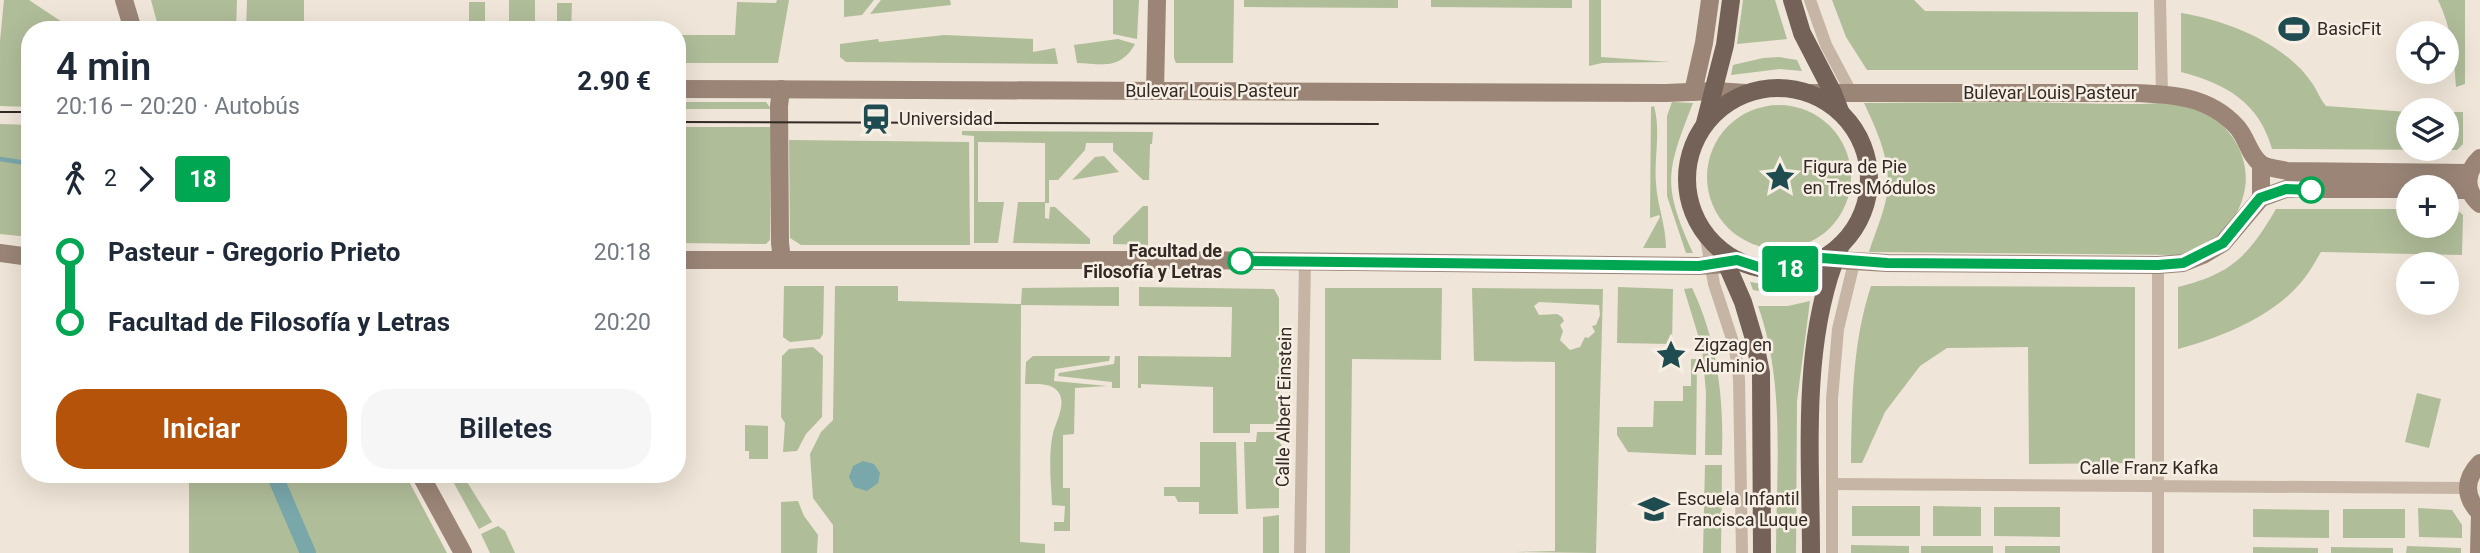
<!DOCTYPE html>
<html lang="es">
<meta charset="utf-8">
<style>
body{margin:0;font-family:Roboto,sans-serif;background:#f6f6f7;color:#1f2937;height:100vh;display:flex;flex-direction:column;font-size:26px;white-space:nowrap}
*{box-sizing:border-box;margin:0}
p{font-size:23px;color:#747a83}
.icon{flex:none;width:38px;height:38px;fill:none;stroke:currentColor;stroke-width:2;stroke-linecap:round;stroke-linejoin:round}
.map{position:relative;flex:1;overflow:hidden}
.side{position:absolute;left:21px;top:21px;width:665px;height:462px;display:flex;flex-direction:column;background:#fff;border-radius:28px;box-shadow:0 7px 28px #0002}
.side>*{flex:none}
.badge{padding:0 14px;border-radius:5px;font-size:24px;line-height:46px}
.controls{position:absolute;left:2396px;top:21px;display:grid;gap:14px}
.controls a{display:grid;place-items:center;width:63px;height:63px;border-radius:50%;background:#fff;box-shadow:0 7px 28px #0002;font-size:35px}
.map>.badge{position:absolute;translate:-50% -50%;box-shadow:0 0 0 4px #fff}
.legs{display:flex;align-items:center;gap:10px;height:77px;padding:0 35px;font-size:23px}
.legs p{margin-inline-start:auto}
.summary{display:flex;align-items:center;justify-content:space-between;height:119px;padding:0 35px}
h1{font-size:38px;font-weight:600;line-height:52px}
.action{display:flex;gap:14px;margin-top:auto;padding:14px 35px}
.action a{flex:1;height:80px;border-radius:28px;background:#b45309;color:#fff;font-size:28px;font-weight:600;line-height:80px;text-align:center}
.action a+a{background:#f6f6f7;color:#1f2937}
ul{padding:0 35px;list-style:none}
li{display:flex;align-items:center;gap:24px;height:70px;font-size:26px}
li i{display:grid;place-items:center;width:10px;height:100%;margin:0 9px;background:currentColor}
li i::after{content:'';width:18px;height:18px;margin:-9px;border:5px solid;border-radius:50%;background:#fff}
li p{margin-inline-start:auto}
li:first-child i{background:linear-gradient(#0000 50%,currentColor 0)}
li:last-child i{background:linear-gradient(currentColor 50%,#0000 0)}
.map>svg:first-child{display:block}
</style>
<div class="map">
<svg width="2480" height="553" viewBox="0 0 2480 553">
<rect width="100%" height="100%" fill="#efe5d8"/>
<g fill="#b0bd99" fill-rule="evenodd">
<path d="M4,0H29L74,30H30V107L0,106V41Z"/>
<path d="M151,0H237L236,30H159Z"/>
<path d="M247,0H304V30H246Z"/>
<rect x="509" y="0" width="26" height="30"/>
<path d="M777,0H789L778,63H677V35H735L737,2L776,3Z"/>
<path d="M844,0H874L862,15L844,17Z"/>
<path d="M881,0H950L951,5L870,14Z"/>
<path d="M1113,0H1139L1137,39L1113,34Z"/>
<path d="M1174,0H1234L1233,63H1176L1174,58Z"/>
<path d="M1244,0H1398V8L1244,7Z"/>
<path d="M1431,0H1572V8L1431,7Z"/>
<path d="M1589,0H1601V57L1670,62L1602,63L1589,66Z"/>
<path d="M1743,0H1775L1787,39L1737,44Z"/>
<path d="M1832,0H1914L1925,11L2138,12V70H1867L1846,37Z"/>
<path d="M2438,0H2465V84L2456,87C2454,54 2452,30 2438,0Z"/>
<rect x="469" y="2" width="16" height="28"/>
<path d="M557,3H572L571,30H557Z"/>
<path d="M2181,13C2226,20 2285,43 2312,83C2317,90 2320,99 2326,106L2408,112V149H2446L2447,112H2463V144L2457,150L2272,149C2259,102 2226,84 2181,72Z"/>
<path d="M944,35L1033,39V52L1055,48L1058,64L846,62L840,57V44L878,39L879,42Z"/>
<path d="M1118,39L1135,44C1120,70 1104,64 1077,63L1074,45Z"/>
<path d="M1779,57L1797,60L1802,71L1780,69L1731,75L1733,65L1763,58Z"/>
<path d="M677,102H766L771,109H677Z"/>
<path d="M1672,102L1693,103C1666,172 1662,184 1693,253H1686L1667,196V116Z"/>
<path d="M2024,102C2063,103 2102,104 2141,104C2156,104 2176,100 2189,105C2227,117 2255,157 2243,197C2233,231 2213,245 2180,255L1869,252C1875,233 1884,213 1887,194C1892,162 1877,131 1864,103Z"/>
<circle cx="1779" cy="177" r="72"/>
<path d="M1654,106C1661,131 1654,158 1656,183C1657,205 1666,225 1666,248H1643L1660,217L1659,215L1650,218L1651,107Z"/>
<path d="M0,124L30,125V237L0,234Z"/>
<path d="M677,127H771L770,240L766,244L677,243Z"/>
<path d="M962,131L1153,132L1152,144H1150L1149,180H1143L1113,151V143H1086L1085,150L1058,180H1049V203H1045V218L1049,219L1050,207H1055L1090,239V244L1013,243L1018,202H1045V143L978,142V202H1004L998,243H974V136L962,135Z"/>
<path d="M789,140L969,142L970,245H801L790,238Z"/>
<path d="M1104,156L1119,172L1072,180L1095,157Z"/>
<path d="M1143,206H1148V245L1113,244V236Z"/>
<path d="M2276,209H2408V226H2446L2447,209H2456L2463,215L2462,255L2321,252C2316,260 2312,268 2306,276C2278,315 2223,337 2178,349V287C2232,274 2249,255 2276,209Z"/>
<path d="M1816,280L1814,288L1775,294L1753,290L1750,282L1776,286Z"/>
<path d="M784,286H824L823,334L820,339L790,342L783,337Z"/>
<path d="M835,286H898V301L1021,304L1022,288L1119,287V306L1021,305L1020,542L1045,544V553H833V525L813,498L810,454L821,432L833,420Z"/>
<path d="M1871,286L2135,287V463L2029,464L2028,347L1947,348L1920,366L1885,412L1862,463H1851C1852,403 1852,344 1871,286Z"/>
<path d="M1139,287L1274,289L1279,298V424H1250V433H1213V387L1141,384V388H1138V356L1231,357L1232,307L1139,306Z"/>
<path d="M1618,287L1673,289L1672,344L1617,343Z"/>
<path d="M1325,288H1442L1441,360L1352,359L1350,553H1325Z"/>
<path d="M1472,288L1603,289L1596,553L1515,552L1555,551V362L1474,361ZM1539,302L1599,305L1600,315L1596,325L1592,326L1595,332L1588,338L1585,337L1580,347L1570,350L1560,340L1563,331L1560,325L1564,321L1562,317L1557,314L1539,315L1534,306Z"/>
<path d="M1692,288C1717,340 1724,398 1722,455H1705L1706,393L1702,348L1684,289Z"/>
<path d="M1810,301L1797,401L1796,553H1776C1776,471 1786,384 1758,306H1788Z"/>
<path d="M813,347L823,356L822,417L806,434L797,451L783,452L785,423L781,417L782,356L789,349Z"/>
<path d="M1033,356H1110L1109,361L1055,369L1054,381L1107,386L1075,388L1074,434L1063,435V488H1070V531H1054V522H1064L1065,506L1052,505C1051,482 1048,456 1053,433C1056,422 1065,406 1060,395C1055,382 1036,384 1025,384L1026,362Z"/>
<path d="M1115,356H1120V388H1112V382L1058,376L1059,373L1114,364Z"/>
<path d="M1691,359H1697L1696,455L1628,452L1617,435V427H1653L1654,401H1683V386H1691Z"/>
<path d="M2417,393L2441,399L2429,448L2405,442Z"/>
<path d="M745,425L768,426V459H749V451H745Z"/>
<path d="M1257,432H1279V442L1287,452V473L1279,478V508L1246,509L1244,442H1256Z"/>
<path d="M1200,442H1236L1238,514H1199V502H1178L1175,496H1164V487H1200Z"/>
<path d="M1705,465H1722L1721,553H1703Z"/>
<path d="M189,474H405L447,553H189Z"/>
<path d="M449,474H462L492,522L479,529Z"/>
<path d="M798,501L804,516L818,535L817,553H781V502Z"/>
<rect x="1852" y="506" width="68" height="30"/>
<path d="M1933,506L1981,507V536H1933Z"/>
<path d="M1994,507H2060V537L1994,536Z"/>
<path d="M2418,508L2452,510L2462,525V538L2419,537Z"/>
<path d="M2253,509L2329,510V538L2253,537Z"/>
<rect x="2343" y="509" width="62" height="29"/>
<path d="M1279,515V553H1263V517Z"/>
<path d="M498,526L505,531L515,553H490L481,534Z"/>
<path d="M1851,545L1909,546V553H1851Z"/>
<rect x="1921" y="546" width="72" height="7"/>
<rect x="2005" y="546" width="55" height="7"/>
<path d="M2407,546L2461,548V553H2406Z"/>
<path d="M2253,547L2318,548V553H2253Z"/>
<path d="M2331,547L2393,548V553H2331Z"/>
</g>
<path fill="#79a7aa" d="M863,461L874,464L880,473L878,483L867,491L854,487L849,477L853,466Z"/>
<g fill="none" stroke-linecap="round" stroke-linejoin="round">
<path stroke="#79a7aa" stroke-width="4.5" d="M0,159L26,163L30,166"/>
<path stroke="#79a7aa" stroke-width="16" d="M274,474L308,553"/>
<g stroke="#c6b5a5" stroke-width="12">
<path d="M1810,0L1826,45L1852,94"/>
<path d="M2160,0L2162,94"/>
<path d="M1705,233L1714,284L1735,348L1739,379L1742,553"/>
<path d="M1832,484L2466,488"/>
<path d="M1300,553L1305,262"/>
<path d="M1832,553V399L1838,329L1854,263"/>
<path d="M2158,553V265"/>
</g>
<g stroke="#9a8577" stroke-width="18">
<path d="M124,0L133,30"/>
<path d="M677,89L1666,93L1715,91L1746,93"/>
<path d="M781,89L779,106L780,243L782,260"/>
<path d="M1155,91L1157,0"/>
<path d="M1693,92L1704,43L1710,0"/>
<path d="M1809,93H2132C2172,94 2209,96 2237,127C2247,138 2249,155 2261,164C2267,168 2279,169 2287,171L2469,173"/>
<path d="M2480,158C2465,172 2464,190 2480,204"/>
<path d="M2446,190H2469"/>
<path d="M2261,198V164"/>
<path d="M0,253L30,257"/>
<path d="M1822,259L1887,263L2158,265L2183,263L2203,255L2223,243L2261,198L2286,189H2408"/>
<path d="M677,260H1192L1699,266L1726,264L1737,260"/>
<path d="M2480,463C2464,479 2464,497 2480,513"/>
<path d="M420,474L463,553"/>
<path d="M2479,553L2480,513"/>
</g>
<g stroke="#746258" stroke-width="18">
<path d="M1792,0L1802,33L1833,93L1840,111"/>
<circle cx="1778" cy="179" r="91"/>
<path d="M1705,123L1725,45L1731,0"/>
<path d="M1720,249L1743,302L1754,339L1761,373L1762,553"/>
<path d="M1811,553C1811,453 1800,339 1841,245"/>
</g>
<g stroke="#332a26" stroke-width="2">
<path d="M0,112H30"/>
<path d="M677,122L1378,124"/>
</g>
</g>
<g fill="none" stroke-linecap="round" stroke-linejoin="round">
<g stroke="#fff" stroke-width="16">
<path id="line-1" d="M1241,261L1699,266L1737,260L1765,269L1780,270L1795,268L1822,258L1887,263L2158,265L2183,263L2223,243L2260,198L2286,189L2311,190"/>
</g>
<use href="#line-1" stroke="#00a651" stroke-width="10"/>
</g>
<defs>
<g id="stadium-bare" transform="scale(2.415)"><path d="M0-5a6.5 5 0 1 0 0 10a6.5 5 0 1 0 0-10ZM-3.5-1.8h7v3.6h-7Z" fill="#1e4c51" stroke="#f7efe4" stroke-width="2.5" paint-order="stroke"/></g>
<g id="station-bare" transform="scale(2.415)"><path d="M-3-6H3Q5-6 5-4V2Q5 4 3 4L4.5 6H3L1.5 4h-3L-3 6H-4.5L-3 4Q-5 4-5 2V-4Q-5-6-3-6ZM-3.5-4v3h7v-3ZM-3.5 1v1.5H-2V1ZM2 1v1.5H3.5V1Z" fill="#1e4c51" stroke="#f7efe4" stroke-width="2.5" paint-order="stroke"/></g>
<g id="sight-bare" transform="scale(2.415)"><path d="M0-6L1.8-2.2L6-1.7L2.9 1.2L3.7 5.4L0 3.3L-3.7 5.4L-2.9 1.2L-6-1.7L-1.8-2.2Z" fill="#1e4c51" stroke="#f7efe4" stroke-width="2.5" paint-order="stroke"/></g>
<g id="school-bare" transform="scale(2.415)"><path d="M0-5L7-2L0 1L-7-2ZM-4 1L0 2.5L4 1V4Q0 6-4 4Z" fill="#1e4c51" stroke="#f7efe4" stroke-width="2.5" paint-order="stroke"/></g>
</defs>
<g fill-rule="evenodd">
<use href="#stadium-bare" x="2294" y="29"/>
<use href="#station-bare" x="876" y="119"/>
<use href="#sight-bare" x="1780" y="177"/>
<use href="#sight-bare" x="1671" y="355"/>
<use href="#school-bare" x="1654" y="509"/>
</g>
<g fill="#fff" stroke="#00a651" stroke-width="3.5">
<circle cx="2311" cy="190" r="12"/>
<circle cx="1241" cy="261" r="12"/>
</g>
<g text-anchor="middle" stroke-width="5" stroke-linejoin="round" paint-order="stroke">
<g font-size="18" fill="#332a26" stroke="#f7efe4" text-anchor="start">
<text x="2317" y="35">BasicFit</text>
<text x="899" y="125">Universidad</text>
<text x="1803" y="173">Figura de Pie<tspan x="1803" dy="21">en Tres Módulos</tspan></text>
<text x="1694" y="351">Zigzag en<tspan x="1694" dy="21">Aluminio</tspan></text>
<text x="1677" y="505">Escuela Infantil<tspan x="1677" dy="21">Francisca Luque</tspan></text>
</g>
<g font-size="18" fill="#332a26" stroke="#f7efe4">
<text x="1212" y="97">Bulevar Louis Pasteur</text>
<text x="2050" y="99">Bulevar Louis Pasteur</text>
<text transform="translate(1284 407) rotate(-89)" y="6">Calle Albert Einstein</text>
<text x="2149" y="474">Calle Franz Kafka</text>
</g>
<g font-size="18" font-weight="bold" fill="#332a26" stroke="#f7efe4" text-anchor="end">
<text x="1222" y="257">Facultad de<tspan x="1222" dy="21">Filosofía y Letras</tspan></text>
</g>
</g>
</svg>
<div class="controls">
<a><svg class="icon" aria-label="locate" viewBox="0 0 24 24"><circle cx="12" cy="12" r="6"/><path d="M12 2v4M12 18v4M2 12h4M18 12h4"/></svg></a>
<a><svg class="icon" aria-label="layers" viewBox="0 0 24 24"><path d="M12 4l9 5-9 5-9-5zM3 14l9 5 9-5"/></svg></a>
<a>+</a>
<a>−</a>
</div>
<b class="badge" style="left:1790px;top:269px;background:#00a651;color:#fff">18</b>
<section class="side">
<div class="summary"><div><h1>4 min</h1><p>20:16 – 20:20 · Autobús</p></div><b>2.90 €</b></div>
<div class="legs"><svg class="icon" aria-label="walk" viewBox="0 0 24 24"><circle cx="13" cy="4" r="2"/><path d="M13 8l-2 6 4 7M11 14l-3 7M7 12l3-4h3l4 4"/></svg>2<svg class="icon" aria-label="forward" viewBox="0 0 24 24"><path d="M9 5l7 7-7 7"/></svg><b class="badge" style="background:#00a651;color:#fff">18</b></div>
<ul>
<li><i style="color:#00a651"></i><b>Pasteur - Gregorio Prieto</b><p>20:18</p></li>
<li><i style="color:#00a651"></i><b>Facultad de Filosofía y Letras</b><p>20:20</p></li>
</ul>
<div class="action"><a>Iniciar</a><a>Billetes</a></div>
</section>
</div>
